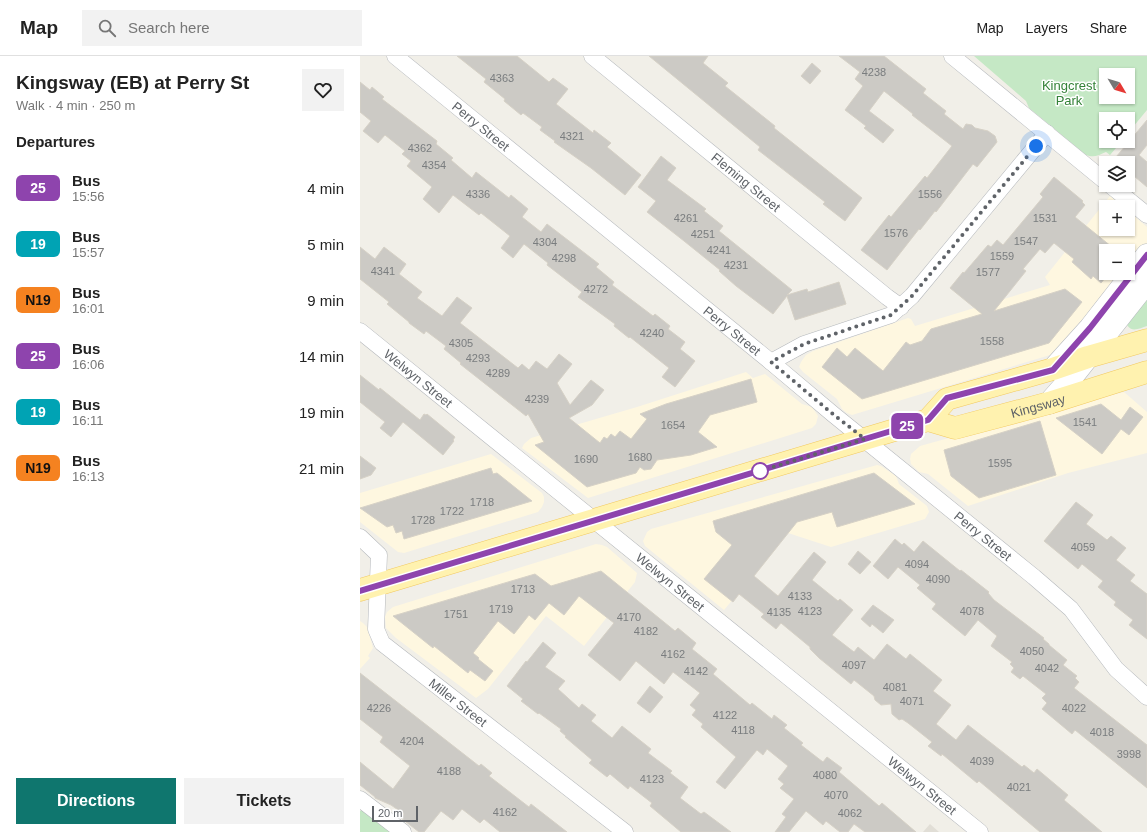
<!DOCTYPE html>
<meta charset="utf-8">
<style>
body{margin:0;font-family:Arial,sans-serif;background:#f2f2f2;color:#222;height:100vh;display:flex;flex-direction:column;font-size:15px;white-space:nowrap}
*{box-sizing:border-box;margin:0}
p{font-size:13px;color:#767676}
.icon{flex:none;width:22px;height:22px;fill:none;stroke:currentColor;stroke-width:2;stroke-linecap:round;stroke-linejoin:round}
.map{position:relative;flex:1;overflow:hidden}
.sheet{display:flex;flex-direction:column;background:#fff;width:360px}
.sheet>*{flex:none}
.badge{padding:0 8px;border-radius:6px;font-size:14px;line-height:26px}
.needle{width:26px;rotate:128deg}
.tools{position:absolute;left:739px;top:12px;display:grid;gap:8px}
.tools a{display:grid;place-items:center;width:36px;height:36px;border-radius:0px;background:#fff;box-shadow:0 1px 3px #0004;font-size:20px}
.scale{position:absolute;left:12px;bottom:10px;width:46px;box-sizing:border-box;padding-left:4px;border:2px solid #5f6368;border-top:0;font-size:11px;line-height:14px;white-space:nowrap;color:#5f6368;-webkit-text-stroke:3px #fff;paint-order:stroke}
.you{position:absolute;width:20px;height:20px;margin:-10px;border:3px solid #fff;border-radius:50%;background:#1a73e8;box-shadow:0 0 0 6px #1a73e833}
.map>.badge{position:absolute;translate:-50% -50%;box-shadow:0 0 0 2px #fff}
h2{padding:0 16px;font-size:15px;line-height:36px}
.round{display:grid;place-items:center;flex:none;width:42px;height:42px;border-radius:0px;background:#f2f2f2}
.summary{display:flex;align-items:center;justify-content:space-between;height:68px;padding:0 16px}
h1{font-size:19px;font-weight:700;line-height:30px}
.button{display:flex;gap:8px;margin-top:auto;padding:8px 16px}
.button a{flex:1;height:46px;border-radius:0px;background:#0f766e;color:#fff;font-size:16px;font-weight:700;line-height:46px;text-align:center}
.button a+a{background:#f2f2f2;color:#222}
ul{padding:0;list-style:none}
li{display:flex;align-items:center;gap:12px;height:56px;padding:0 16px}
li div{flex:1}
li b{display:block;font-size:15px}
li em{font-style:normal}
li .badge{min-width:44px;font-weight:700;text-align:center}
header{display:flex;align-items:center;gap:24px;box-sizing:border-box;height:56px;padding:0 20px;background:#fff;border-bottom:1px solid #e0e0e0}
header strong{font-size:19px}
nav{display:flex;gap:22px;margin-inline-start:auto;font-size:14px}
.search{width:280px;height:36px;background:#f2f2f2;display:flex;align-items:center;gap:10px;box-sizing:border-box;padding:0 14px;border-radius:0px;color:#767676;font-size:15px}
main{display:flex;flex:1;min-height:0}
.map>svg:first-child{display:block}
</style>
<header>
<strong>Map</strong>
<div class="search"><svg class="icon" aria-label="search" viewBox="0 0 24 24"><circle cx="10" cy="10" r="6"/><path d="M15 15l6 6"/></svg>Search here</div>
<nav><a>Map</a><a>Layers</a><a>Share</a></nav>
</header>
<main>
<section class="sheet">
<div class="summary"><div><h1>Kingsway (EB) at Perry St</h1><p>Walk · 4 min · 250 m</p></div><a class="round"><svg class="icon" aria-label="heart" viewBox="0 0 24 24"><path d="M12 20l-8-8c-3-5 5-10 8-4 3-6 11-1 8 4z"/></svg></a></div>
<h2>Departures</h2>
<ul>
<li><span class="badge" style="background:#8e44ad;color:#fff">25</span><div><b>Bus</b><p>15:56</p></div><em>4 min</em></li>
<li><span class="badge" style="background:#00a3b4;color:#fff">19</span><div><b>Bus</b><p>15:57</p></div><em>5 min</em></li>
<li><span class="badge" style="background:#f58220;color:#111">N19</span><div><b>Bus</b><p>16:01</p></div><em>9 min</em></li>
<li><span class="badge" style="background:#8e44ad;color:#fff">25</span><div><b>Bus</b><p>16:06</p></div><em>14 min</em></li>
<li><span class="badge" style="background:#00a3b4;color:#fff">19</span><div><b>Bus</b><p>16:11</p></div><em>19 min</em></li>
<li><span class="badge" style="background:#f58220;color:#111">N19</span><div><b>Bus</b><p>16:13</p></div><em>21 min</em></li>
</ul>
<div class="button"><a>Directions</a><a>Tickets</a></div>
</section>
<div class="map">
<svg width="787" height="776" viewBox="0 0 787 776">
<rect width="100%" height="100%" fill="#f1efe8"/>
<g fill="#fef7e0">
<path d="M750,140L763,151H746V173H768V155L787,171V189L768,213V195H746V217H765L700,296L492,359L487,357L482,353L477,343L443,316L439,311L441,306L446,299L453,295L548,262L551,263L555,270L690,229L685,221Z"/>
<path d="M386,316L393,322L405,318L442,348L452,351L458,360L456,368L452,372L228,442L162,392L164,388L171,382L277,351Z"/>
<path d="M764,336L787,356V397L708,417L608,450L568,418L559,416L551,408L550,403L551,398L560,390L690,354Z"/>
<path d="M131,398L182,437L184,441V446L182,451L178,456L44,497L38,496L0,466V437Z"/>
<path d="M517,409L521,410L536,420L539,428L567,450L569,456L565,463L471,491L428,477L364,554L285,490L283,485L287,476L291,473Z"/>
<path d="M236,488L242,489L247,491L277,517L275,526L224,590L186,560L128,633L116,642L36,582L26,572L25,561L27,556L33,551Z"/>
<path d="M0,565L3,567L7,571L13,592L8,600L10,602L0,613Z"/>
</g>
<path fill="#e1ded6" d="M570,768L579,776H563Z"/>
<g fill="#c5e8c5" fill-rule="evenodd">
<path d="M614,0H787V54L768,77V63H746V85H762L750,99L746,96C739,99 734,102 726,99L669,52L666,45ZM746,19H768V41H746Z"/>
<path d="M787,243V270C780,272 772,277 767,269L769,266Z"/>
<path d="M5,753L31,776H0V755Z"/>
</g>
<g fill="#cccac5" stroke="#d6d1c6">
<path d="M97,0H157L189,26L193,22L208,33L196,48L233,77L234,74L251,87L247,91L281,119L265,139L231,112L194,86L195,85L180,74L182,71L163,57L161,59L144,45L145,43L124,26L126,23Z"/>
<path d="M289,0H348L343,7L368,27L365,30L415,70L414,72L502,142L485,165L463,148L465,146L398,94L400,91Z"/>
<path d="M479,0H524L566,33L563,37L586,55L584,58L603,73L606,68L612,69L615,72L628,75L635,80L637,86L617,111L613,108L576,156L575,155L560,174L559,173L527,214L501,194L529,159L531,161L565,120L567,122L592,90L552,59L553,58L524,35L509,55L534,74L523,87L504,72L506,70L485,54L503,30L495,23L500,16Z"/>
<path d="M452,7L461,15L450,28L441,20Z"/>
<path d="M0,26L10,34L12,31L24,41L22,43L77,85L76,88L93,102L91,104L112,122L116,116L149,142L151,139L168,153L162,161L181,176L187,168L239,208L236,211L254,226L252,229L293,260L295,258L310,270L308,273L325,286L320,293L335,305L315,331L302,321L309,312L270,281L269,282L254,270L255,268L218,241L222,236L187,209L188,207L164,188L153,202L141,192L150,180L121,157L119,159L93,139L79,157L63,143L72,131L47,110L51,105L42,98L45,95L25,79L18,87L3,75L11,65L0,56Z"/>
<path d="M787,64V89L779,99L787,106V131L768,115V107H751Z"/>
<path d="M301,100L316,112L307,124L346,153L344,155L363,170L359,175L432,234L427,239L447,233L448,236L479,226L486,248L435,264L427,240L413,258L376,230L359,215L360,214L324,185L287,156L296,145L278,131Z"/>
<path d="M694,121L723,145L722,146L725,149L715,161L757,195H746V217H749L741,227L733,220L731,223L712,206L714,203L694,187L685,197L680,193L663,213L666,215L634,255L705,233L722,246L689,287L502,343L462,311L477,292L487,301L495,292L523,315L546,286L550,289L562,285L571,273L622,258L590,232L603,216L604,217L628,189L631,191L637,184L643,189L683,141L680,138Z"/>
<path d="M0,191L15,203L24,191L46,208L39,218L62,236L57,242L82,260L97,241L112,252L100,267L158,312L162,308L169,314L176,305L187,313L199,298L212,308L197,327L210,349L231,324L244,334L232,349L209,362L240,387L244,381L247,383L251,378L255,381L260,375L271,383L287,363L280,358L306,348L391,323L397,346L350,359L338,376L357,391L331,399L297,404L291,413L284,414L280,411L276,417L227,431L175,389L184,386L168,358L166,360L100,308L101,307L84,293L86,290L66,275L64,278L49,267V266L27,248L29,246L0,223Z"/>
<path d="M0,319L19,334L20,332L60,364L64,358L66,359L67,358L95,381L93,384L94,385L83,399L43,366L31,381L20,372L25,366L0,346Z"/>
<path d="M741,348L761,364L770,351L783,361L769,379L761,373L742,398L696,362Z"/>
<path d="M680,365L696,419L619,442L591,420L584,394Z"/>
<path d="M0,400L16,412L11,419L0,423Z"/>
<path d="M131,412L133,418L137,417L172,445L44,483L42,475L36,477L33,469L27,471L0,452Z"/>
<path d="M514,417L555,448L477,471L472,456L437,466L394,520L418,540L454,496L466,506L452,524L478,545L480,543L493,554L472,579L494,596L498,591L514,604L527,588L546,603L550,598L582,624L573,635L591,649L576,668L596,684L608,669L662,711L664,709L674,717L677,713L708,739L704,744L742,776H680L619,725L617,727L582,698L581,700L568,690L572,686L548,667L542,663L539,664L532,658L531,648L521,649L515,644L514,640L494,624L491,628L459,602L450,593V591L421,567L416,573L401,561L404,558L379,538L373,546L344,523L372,489L356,476L353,465Z"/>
<path d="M716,446L733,459L726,468L747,484L751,480L766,492L756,504L775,519L770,525L787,538V583L769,569L773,564L754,549L756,546L738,531L743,525L722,508L718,513L684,485Z"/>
<path d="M535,483L542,489L544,487L554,496L563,485L600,515L601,514L629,536L628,537L634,544L684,582L683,583L689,588V589L707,604L703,609L717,620L715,622L719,626L714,632L787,689V732L715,674L712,678L682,653L687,647L682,642L686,638L663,620L660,623L651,616L654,612L650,608L652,606L631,590L637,580L618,564L605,580L572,553L576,548L557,532L560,529L538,511L528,523L513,510Z"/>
<path d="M498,495L511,506L500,518L488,508Z"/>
<path d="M241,515L315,575L318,572L336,587L332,593L357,613L353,618L390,649L392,647L412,663L414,659L427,669L424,672L443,687L441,689L463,706L467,701L482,712L479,716L519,750L522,747L556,776H505L494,768L488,776H480L466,765L463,769L446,755L429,776H415L426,761L422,758L434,743L420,732L424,728L418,723L428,710L407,693L403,699L397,694L365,733L356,726L376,701L341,671L343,668L332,659L336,654L330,649L340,637L313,616L304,628L276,605L260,625L228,599L254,567L219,540L204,559L189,547L175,564L169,559L154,578L138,565L113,597L119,602L118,603L133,615L125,625L110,614L108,617L74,590L73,592L33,560L175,518L191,530Z"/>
<path d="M513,549L534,564L523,577L512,568L510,571L501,563Z"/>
<path d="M183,586L196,597L185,611L205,625L198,633L219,652L222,648L236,659L231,665L252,682L262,670L291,693L288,697L312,715L310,717L328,731L320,742L341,758L344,756L371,776H321L290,750L292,747L270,730L268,733L250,718L247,721L229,707L232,704L205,681L206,680L200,675L201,673L179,657L178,658L161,645L163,643L147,630L166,605L167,606Z"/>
<path d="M0,617L119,710L121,708L132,717L129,720L169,751L171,748L207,776H140L124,763L120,767L102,753L93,764L81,755L64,776H59L41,762L44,758L31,749L15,742V741L0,729V706L33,733L50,710L20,686L23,681L0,663Z"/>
<path d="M290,630L303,641L290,657L277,647Z"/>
</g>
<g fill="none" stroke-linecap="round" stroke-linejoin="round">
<g stroke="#b5b8bc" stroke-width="17">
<g id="street">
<path id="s1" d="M35,0L411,306L474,359L674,521L711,553L756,613L787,641"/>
<path id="s2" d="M232,0L527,241L541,251"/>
<path d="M592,0L746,126"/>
<path d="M750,129L787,159"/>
<path id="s3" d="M0,275L620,776"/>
<path d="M411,306L444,288L531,259L552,240L687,77"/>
<path id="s4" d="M0,481L19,499L16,573L22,587L265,776"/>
<path d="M0,743L43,776"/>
</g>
</g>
<g stroke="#b6babf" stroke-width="23">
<g id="secondary">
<path d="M693,313L730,272L787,199"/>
<path d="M689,347L712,321L787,226"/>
</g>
</g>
<g stroke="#f2c960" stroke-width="23">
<g id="primary">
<path id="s5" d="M568,364L595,372L689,347L787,316"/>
<path d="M0,534L568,364L587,343L693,313L728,301L787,284"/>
</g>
</g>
<use href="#street" stroke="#fff" stroke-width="16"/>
<use href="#secondary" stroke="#fff" stroke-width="22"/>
<use href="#primary" stroke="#fff2af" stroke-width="22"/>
</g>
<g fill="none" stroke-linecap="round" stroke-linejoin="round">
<g stroke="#fff" stroke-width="9">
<path id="line" d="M0,535L568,364L587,342L693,314L730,272L787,199"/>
</g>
<use href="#line" stroke="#8e44ad" stroke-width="6"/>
<path stroke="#5f6368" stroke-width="4" stroke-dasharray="0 7.2" d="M400,415L505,383L474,359L411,306L444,288L531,259L552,240L676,90"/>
</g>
<circle fill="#fff" stroke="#8e44ad" stroke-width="2" cx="400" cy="415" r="8"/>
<g text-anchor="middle" stroke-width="3" stroke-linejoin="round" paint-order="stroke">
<g font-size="11" fill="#7a7d7f">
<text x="514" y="20">4238</text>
<text x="142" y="26">4363</text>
<text x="212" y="84">4321</text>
<text x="60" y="96">4362</text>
<text x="74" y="113">4354</text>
<text x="118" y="142">4336</text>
<text x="570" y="142">1556</text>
<text x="326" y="166">4261</text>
<text x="685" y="166">1531</text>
<text x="536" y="181">1576</text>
<text x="343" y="182">4251</text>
<text x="666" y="189">1547</text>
<text x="185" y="190">4304</text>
<text x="359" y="198">4241</text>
<text x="642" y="204">1559</text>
<text x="204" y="206">4298</text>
<text x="376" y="213">4231</text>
<text x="23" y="219">4341</text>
<text x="628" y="220">1577</text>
<text x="236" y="237">4272</text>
<text x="292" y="281">4240</text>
<text x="632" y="289">1558</text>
<text x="101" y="291">4305</text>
<text x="118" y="306">4293</text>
<text x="138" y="321">4289</text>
<text x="177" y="347">4239</text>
<text x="725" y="370">1541</text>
<text x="313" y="373">1654</text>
<text x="280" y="405">1680</text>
<text x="226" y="407">1690</text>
<text x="640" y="411">1595</text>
<text x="122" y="450">1718</text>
<text x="92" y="459">1722</text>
<text x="63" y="468">1728</text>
<text x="723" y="495">4059</text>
<text x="557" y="512">4094</text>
<text x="578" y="527">4090</text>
<text x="163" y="537">1713</text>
<text x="440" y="544">4133</text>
<text x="141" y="557">1719</text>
<text x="450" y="559">4123</text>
<text x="612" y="559">4078</text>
<text x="419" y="560">4135</text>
<text x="96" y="562">1751</text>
<text x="269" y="565">4170</text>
<text x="286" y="579">4182</text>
<text x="672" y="599">4050</text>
<text x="313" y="602">4162</text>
<text x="494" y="613">4097</text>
<text x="687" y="616">4042</text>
<text x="336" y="619">4142</text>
<text x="535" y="635">4081</text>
<text x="552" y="649">4071</text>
<text x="19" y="656">4226</text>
<text x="714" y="656">4022</text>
<text x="365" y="663">4122</text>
<text x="383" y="678">4118</text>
<text x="742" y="680">4018</text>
<text x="52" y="689">4204</text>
<text x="769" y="702">3998</text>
<text x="622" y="709">4039</text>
<text x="89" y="719">4188</text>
<text x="465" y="723">4080</text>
<text x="292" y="727">4123</text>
<text x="659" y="735">4021</text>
<text x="476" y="743">4070</text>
<text x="145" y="760">4162</text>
<text x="490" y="761">4062</text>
</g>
<g font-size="13" fill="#348238" stroke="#fff">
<text x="709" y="34">Kingcrest<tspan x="709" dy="15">Park</tspan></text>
</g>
<g font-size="13" fill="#5f6368" stroke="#fff">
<text dy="5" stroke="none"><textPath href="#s1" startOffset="111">Perry Street</textPath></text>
<text dy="5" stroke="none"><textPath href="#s2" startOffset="199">Fleming Street</textPath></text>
<text dy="5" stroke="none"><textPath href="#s1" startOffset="435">Perry Street</textPath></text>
<text dy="5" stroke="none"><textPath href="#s3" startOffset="75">Welwyn Street</textPath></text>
<text dy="5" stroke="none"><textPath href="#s5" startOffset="114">Kingsway</textPath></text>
<text dy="5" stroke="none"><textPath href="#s1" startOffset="759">Perry Street</textPath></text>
<text dy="5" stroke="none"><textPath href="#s3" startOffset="399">Welwyn Street</textPath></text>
<text dy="5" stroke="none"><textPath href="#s4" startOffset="212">Miller Street</textPath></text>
<text dy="5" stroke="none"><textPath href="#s3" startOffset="723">Welwyn Street</textPath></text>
</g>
</g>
</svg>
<div class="tools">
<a><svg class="needle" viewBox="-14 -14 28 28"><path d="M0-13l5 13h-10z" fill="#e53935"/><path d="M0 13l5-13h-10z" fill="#767676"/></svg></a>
<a><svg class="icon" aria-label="locate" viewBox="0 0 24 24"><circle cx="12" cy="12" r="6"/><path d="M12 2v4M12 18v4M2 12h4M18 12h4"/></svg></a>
<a><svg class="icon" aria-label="layers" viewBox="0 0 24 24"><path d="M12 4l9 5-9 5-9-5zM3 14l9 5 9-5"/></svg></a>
<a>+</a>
<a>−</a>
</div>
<div class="scale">20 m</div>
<div class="you" style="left:676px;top:90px"></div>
<b class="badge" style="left:547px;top:370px;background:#8e44ad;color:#fff">25</b>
</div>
</main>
